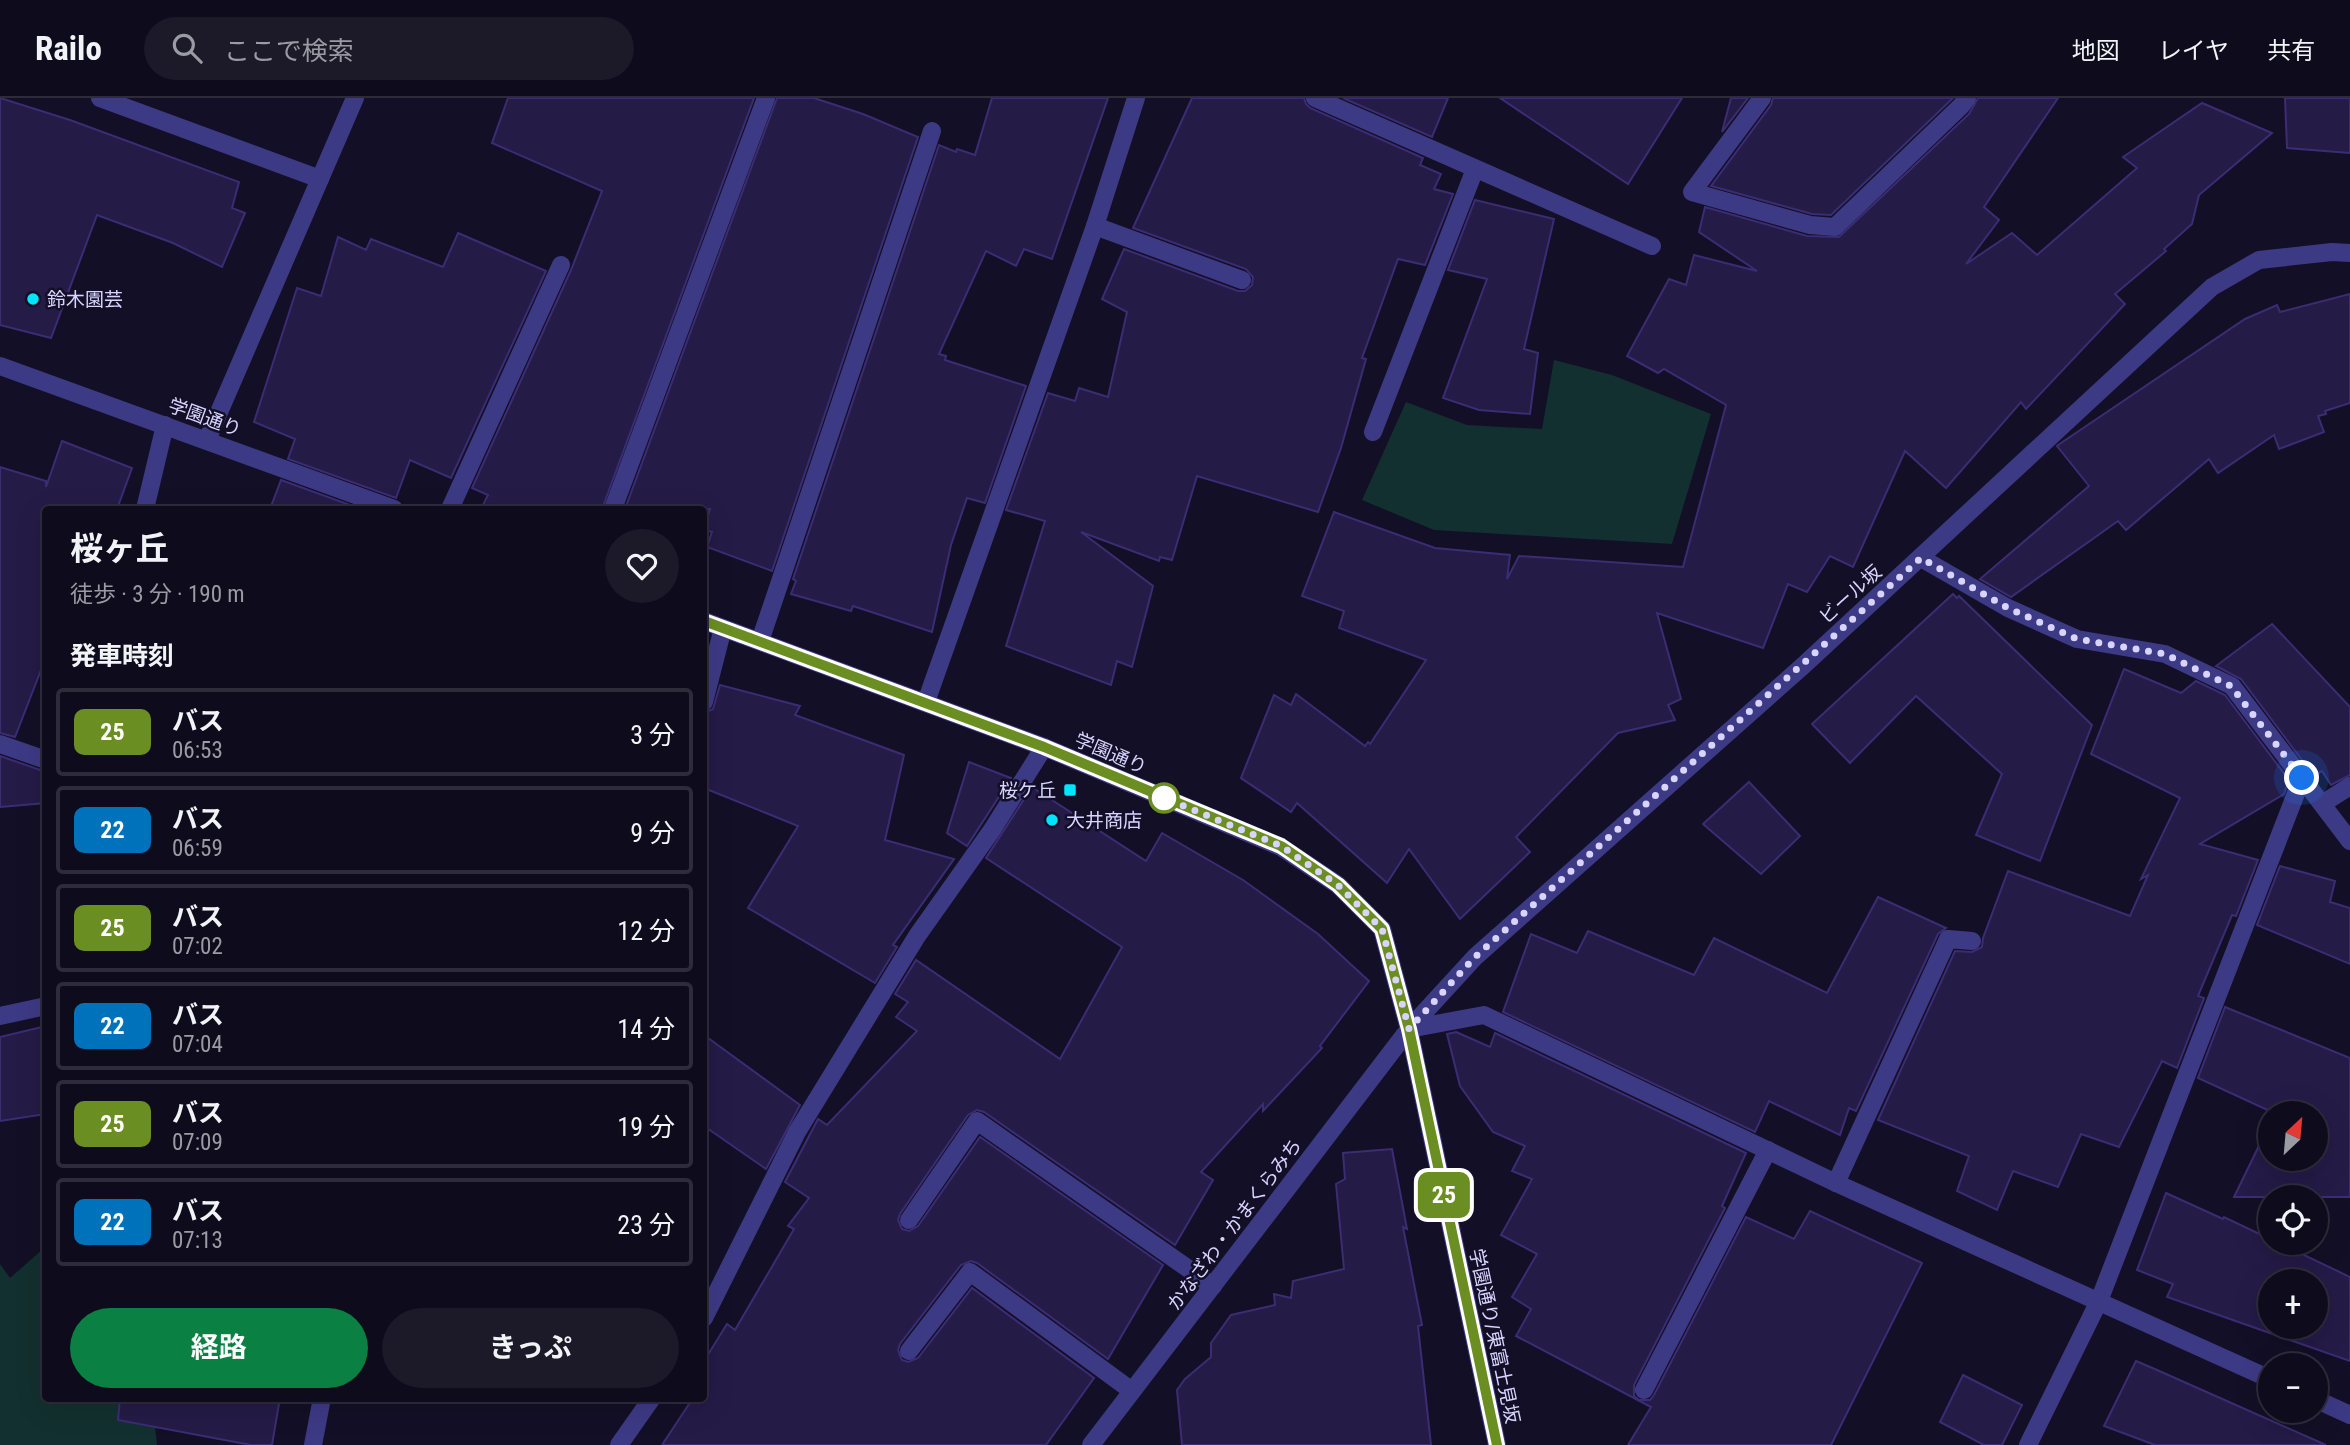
<!DOCTYPE html>
<html lang="ja">
<meta charset="utf-8">
<style>
body{margin:0;font-family:"Roboto Condensed","Noto Sans JP",sans-serif;background:#1c1929;color:#f1f3f6;height:100vh;display:flex;flex-direction:column;font-size:26px;white-space:nowrap}
*{box-sizing:border-box;margin:0}
p{font-size:23px;color:#9b9ba3}
.icon{flex:none;width:38px;height:38px;fill:none;stroke:currentColor;stroke-width:2;stroke-linecap:round;stroke-linejoin:round}
.map{position:relative;flex:1;overflow:hidden}
.drawer{position:absolute;left:42px;top:408px;width:665px;height:896px;display:flex;flex-direction:column;background:#0e0b1c;border-radius:7px;box-shadow:0 7px 28px #0002,0 0 0 2px #2e2b3b}
.drawer>*{flex:none}
.badge{padding:0 14px;border-radius:10px;font-size:24px;line-height:46px}
.needle{width:46px;rotate:26deg}
.fabs{position:absolute;left:2258px;top:1003px;display:grid;gap:14px}
.fabs a{display:grid;place-items:center;width:70px;height:70px;border-radius:50%;background:#0e0b1c;box-shadow:0 7px 28px #0002,0 0 0 2px #2e2b3b;font-size:35px}
.you{position:absolute;width:35px;height:35px;margin:-18px;border:5px solid #fff;border-radius:50%;background:#1a73e8;box-shadow:0 0 0 10px #1a73e833}
.map>.badge{position:absolute;translate:-50% -50%;box-shadow:0 0 0 4px #fff}
h2{padding:0 28px;font-size:26px;line-height:63px}
.round{display:grid;place-items:center;flex:none;width:74px;height:74px;border-radius:37px;background:#1c1929}
.overview{display:flex;align-items:center;justify-content:space-between;height:119px;padding:0 28px}
h1{font-size:33px;font-weight:700;line-height:52px}
.primary-button{display:flex;gap:14px;margin-top:auto;padding:14px 28px}
.primary-button a{flex:1;height:80px;border-radius:42px;background:#0b8043;color:#fff;font-size:28px;font-weight:700;line-height:80px;text-align:center}
.primary-button a+a{background:#1c1929;color:#f1f3f6}
ul{padding:0;list-style:none}
li{display:flex;align-items:center;gap:21px;height:88px;margin:0 14px 10px;padding:0 14px;border:4px solid #2e2b3b;border-radius:7px}
li div{flex:1}
li b{display:block;font-size:26px}
li em{font-style:normal}
li .badge{min-width:77px;font-weight:700;text-align:center}
header{display:flex;align-items:center;gap:42px;box-sizing:border-box;height:98px;padding:0 35px;background:#0e0b1c;border-bottom:2px solid #2e2b3b}
header strong{font-size:33px}
nav{display:flex;gap:38px;margin-inline-start:auto;font-size:24px}
.search{width:490px;height:63px;background:#1c1929;display:flex;align-items:center;gap:18px;box-sizing:border-box;padding:0 24px;border-radius:38px;color:#9b9ba3;font-size:26px}
.map>svg:first-child{display:block}
</style>
<header>
<strong>Railo</strong>
<div class="search"><svg class="icon" aria-label="search" viewBox="0 0 24 24"><circle cx="10" cy="10" r="6"/><path d="M15 15l6 6"/></svg>ここで検索</div>
<nav><a>地図</a><a>レイヤ</a><a>共有</a></nav>
</header>
<div class="map">
<svg width="2350" height="1347" viewBox="0 0 2350 1347">
<rect width="100%" height="100%" fill="#130f26"/>
<g fill="#12302f">
<path d="M1554,262L1612,277L1711,316L1672,446L1434,432L1362,402L1406,304L1467,327L1542,331Z"/>
<path d="M43,1151H45L46,1300H152L157,1347H0V1166L10,1180Z"/>
</g>
<g fill="#241b47" stroke="#3b2d73" stroke-width="2" fill-rule="evenodd">
<path d="M0,0L70,22L239,84L232,110L245,115L222,169L173,145L97,117L51,240L0,227Z"/>
<path d="M508,0H754L602,411H481L488,397L472,390L571,172L602,93L492,45Z"/>
<path d="M777,0H814L863,16L918,39L772,473L707,449L712,434L704,432L710,411H625Z"/>
<path d="M992,0H1108L1052,161L1024,151L1016,168L986,153L939,256L946,258L945,262L1026,288L985,405L967,400L951,447L932,534L853,508L851,513L791,496L796,483L793,481L939,47L956,54L957,51L975,57Z"/>
<path d="M1192,0H1304L1306,6L1310,10L1423,60L1420,67L1441,76L1434,91L1453,96L1425,167L1398,161L1362,260L1366,261L1341,350L1318,414L1197,378L1172,462L1160,459L1159,463L1081,434L1153,488L1132,569L1117,563L1111,587L1006,548L1045,423L1006,412L1048,295L1075,303L1079,290L1108,299L1127,214L1102,201L1124,151L1238,193H1245L1252,187L1253,179L1246,171L1133,130Z"/>
<path d="M1343,0H1448L1432,39Z"/>
<path d="M1500,0H1682L1628,86Z"/>
<path d="M1731,0H1748L1722,34Z"/>
<path d="M1773,0H1953L1831,117L1812,116L1711,88L1771,7Z"/>
<path d="M1978,0H2058L1984,109L1999,122L1966,166L2012,135L2037,157L2137,70L2123,59L2202,5L2272,35L2199,97L2192,126L2164,151L2166,153L2115,196L2125,206L2026,311L2021,304L1946,390L1905,353L1853,469L1830,458L1807,494L1788,486L1763,550L1657,515L1681,601L1668,607L1675,622L1618,635L1516,739L1530,754L1460,821L1409,751L1387,785L1297,705L1291,714L1241,680L1274,597L1291,607L1296,596L1365,648L1368,644L1370,646L1426,562L1339,530L1344,513L1302,498L1334,414L1435,450L1510,457L1507,481L1519,458L1683,469L1726,307L1664,271L1658,275L1627,258L1669,181L1686,187L1694,157L1757,173L1699,134L1705,109L1807,138L1839,139L1969,16Z"/>
<path d="M2285,0H2350V55L2287,50Z"/>
<path d="M1475,102L1554,121L1524,251L1538,255L1530,316L1479,312L1443,300L1487,181L1448,172Z"/>
<path d="M458,135L546,173L451,380L410,362L396,400L288,361L295,341L254,324L297,190L321,198L338,139L366,152L371,141L443,169Z"/>
<path d="M2350,196V305L2325,313L2326,316L2318,318L2324,334L2279,351L2274,337L2218,375L2209,361L2126,432L2118,423L2011,499L1980,481L2089,388L2057,348L2061,345L2245,221L2277,207L2280,214Z"/>
<path d="M62,343L132,370L117,411H46V559L15,639L0,635V369L46,383V389Z"/>
<path d="M281,382L361,411H270Z"/>
<path d="M1953,496L1957,500L1959,498L2092,627L2040,763L1976,737L2002,676L1916,598L1850,665L1812,626Z"/>
<path d="M2272,526L2350,609V677L2331,687L2322,673L2314,678L2241,581L2216,568Z"/>
<path d="M2124,571L2181,595L2196,583L2225,597L2289,682L2284,696L2200,746L2258,762L2236,818L2232,817L2198,898L2204,900L2177,970L2162,963L2119,1049L2081,1036L2058,1089L2013,1073L1997,1112L1957,1093L1969,1058L1878,1022L1955,853L1972,854L1982,849L1983,840L2008,773L2130,818L2148,777L2141,781L2180,700L2091,656Z"/>
<path d="M720,587L800,608L795,617L904,657L885,742L954,761L893,847L897,849L875,885L748,810L798,728L704,690V615L713,611Z"/>
<path d="M0,658L46,674V705L0,709Z"/>
<path d="M969,664L1011,680L967,748L947,735Z"/>
<path d="M1749,684L1800,738L1761,776L1703,726Z"/>
<path d="M1032,689L1146,763L1162,735L1243,782L1318,836L1369,883L1320,948L1322,950L1263,1013V1006L1201,1074L1213,1082L1175,1147L984,1014L977,1012L968,1017L900,1116L898,1122L902,1131L909,1133L918,1128L980,1039L1163,1167L1108,1261L977,1165L971,1163L961,1167L900,1246L898,1252L902,1262L908,1264L918,1260L972,1190L1094,1280L1046,1347H662L693,1300H704V1263L727,1226L735,1232L794,1131L788,1128L809,1100L785,1084L818,1021L827,1027L917,933L896,919L908,904L895,896L916,862L1060,961L1122,849L986,760Z"/>
<path d="M2280,768L2335,783L2330,804L2350,810V866L2257,827Z"/>
<path d="M1878,799L1946,830L1938,836L1856,1013L1849,1010L1840,1037L1769,1003L1755,1034L1503,914L1531,836L1577,855L1588,833L1694,877L1714,840L1827,895Z"/>
<path d="M2225,909L2350,960V1099H2234L2270,1025V1060H2315V1015H2274L2198,980Z"/>
<path d="M46,928V1016L0,1023V939Z"/>
<path d="M1456,934L1490,949L1495,935L1746,1055L1722,1108L1725,1110L1634,1287V1298L1639,1302H1650L1654,1297L1746,1119L1794,1141L1810,1113L1922,1165L1831,1347H1628L1651,1309L1516,1238L1531,1211L1512,1199L1537,1156L1501,1137L1532,1081L1512,1073L1525,1048L1493,1034L1460,988L1447,936Z"/>
<path d="M704,937L800,1007L766,1071L704,1028Z"/>
<path d="M1392,1051L1407,1131L1403,1129L1422,1227L1418,1228L1431,1347H1182L1177,1292L1185,1281L1211,1259V1245L1231,1217L1275,1207L1274,1196L1291,1200L1293,1183L1344,1171L1336,1086L1345,1081L1343,1055Z"/>
<path d="M2166,1095L2223,1121L2224,1119L2270,1141V1144H2277L2350,1179V1263L2167,1199L2173,1186L2137,1172ZM2270,1183H2315V1228H2270Z"/>
<path d="M2136,1263L2157,1272L2326,1347H2155L2104,1328Z"/>
<path d="M1963,1277L2022,1307L2002,1347H1984L1940,1324Z"/>
<path d="M120,1300H280L272,1347H251L118,1322Z"/>
</g>
<g fill="none" stroke-linecap="round" stroke-linejoin="round">
<g stroke="#3d3a85" stroke-width="18">
<path d="M100,0L320,81"/>
<path d="M1315,0L1652,148"/>
<path d="M1762,0L1692,94L1810,127L1835,129L1961,8L1967,0"/>
<path d="M1095,128L1242,182"/>
<path d="M0,268L394,411"/>
<path d="M1373,334L1475,71"/>
<path d="M207,342L355,0"/>
<path d="M145,411L165,327"/>
<path d="M450,411L561,167"/>
<path d="M613,411L766,0"/>
<path d="M1921,460L2008,510L2077,541L2165,556L2232,588L2350,743"/>
<path d="M704,523L1044,649L1281,749L1338,787L1382,831L1409,931L1497,1347"/>
<path d="M760,543L932,33"/>
<path d="M704,604L723,530"/>
<path d="M926,604L1095,128L1136,0"/>
<path d="M0,646L46,662"/>
<path d="M2322,706L2350,688"/>
<path d="M0,918L46,908"/>
<path d="M1409,931L1484,917L1836,1085L2270,1281"/>
<path d="M1836,1085L1948,841L1972,843"/>
<path d="M909,1122L977,1023L1213,1188"/>
<path d="M704,1220L797,1034L917,838L992,732L1044,649"/>
<path d="M909,1253L970,1174L1132,1293"/>
<path d="M1644,1292L1768,1052"/>
<path d="M2315,1301L2350,1317"/>
<path d="M313,1347L322,1300"/>
<path d="M619,1347L652,1300"/>
<path d="M1091,1347L1409,931L1475,859L1805,566L2212,189L2259,162L2332,154L2350,155"/>
<path d="M2028,1347L2099,1203L2302,680"/>
</g>
</g>
<g fill="none" stroke-linecap="round" stroke-linejoin="round">
<g stroke="#fff" stroke-width="16">
<path id="line" d="M704,523L1044,649L1281,748L1338,787L1382,831L1409,931L1497,1347"/>
</g>
<use href="#line" stroke="#6b8e23" stroke-width="10"/>
<path stroke="#d9d4ff" stroke-width="7" stroke-dasharray="0 12.6" d="M1164,700L1162,699L1281,748L1338,787L1382,831L1409,931L1475,859L1921,460L2008,510L2077,541L2165,556L2231,588L2302,680"/>
</g>
<g fill="#00e5ff" stroke="#130f26" stroke-width="2.5">
<circle cx="33" cy="201" r="7"/>
<rect x="1063" y="685" width="14" height="14" rx="3.5"/>
<circle cx="1052" cy="722" r="7"/>
</g>
<circle fill="#fff" stroke="#6b8e23" stroke-width="3.5" cx="1164" cy="700" r="14"/>
<g text-anchor="middle" stroke-width="5" stroke-linejoin="round" paint-order="stroke">
<g font-size="19" fill="#d9d4ff" stroke="#130f26" text-anchor="start">
<text x="47" y="208">鈴木園芸</text>
<text x="1056" y="699" text-anchor="end">桜ケ丘</text>
<text x="1066" y="729">大井商店</text>
</g>
<g font-size="19" fill="#d9d4ff" stroke="#130f26">
<text transform="translate(205 319) rotate(20)" y="7">学園通り</text>
<text transform="translate(1850 496) rotate(-42)" y="7">ビール坂</text>
<text transform="translate(1111 655) rotate(23)" y="7">学園通り</text>
<text transform="translate(1234 1126) rotate(-53)" y="7">かなざわ・かまくらみち</text>
<text transform="translate(1495 1238) rotate(78)" y="7">学園通り/東富士見坂</text>
</g>
</g>
</svg>
<div class="fabs">
<a><svg class="needle" viewBox="-14 -14 28 28"><path d="M0-13l5 13h-10z" fill="#e53935"/><path d="M0 13l5-13h-10z" fill="#9b9ba3"/></svg></a>
<a><svg class="icon" aria-label="locate" viewBox="0 0 24 24"><circle cx="12" cy="12" r="6"/><path d="M12 2v4M12 18v4M2 12h4M18 12h4"/></svg></a>
<a>+</a>
<a>−</a>
</div>
<div class="you" style="left:2302px;top:680px"></div>
<b class="badge" style="left:1444px;top:1097px;background:#6b8e23;color:#fff">25</b>
<section class="drawer">
<div class="overview"><div><h1>桜ヶ丘</h1><p>徒歩 · 3 分 · 190 m</p></div><a class="round"><svg class="icon" aria-label="heart" viewBox="0 0 24 24"><path d="M12 20l-8-8c-3-5 5-10 8-4 3-6 11-1 8 4z"/></svg></a></div>
<h2>発車時刻</h2>
<ul>
<li><span class="badge" style="background:#6b8e23;color:#fff">25</span><div><b>バス</b><p>06:53</p></div><em>3 分</em></li>
<li><span class="badge" style="background:#0072bc;color:#fff">22</span><div><b>バス</b><p>06:59</p></div><em>9 分</em></li>
<li><span class="badge" style="background:#6b8e23;color:#fff">25</span><div><b>バス</b><p>07:02</p></div><em>12 分</em></li>
<li><span class="badge" style="background:#0072bc;color:#fff">22</span><div><b>バス</b><p>07:04</p></div><em>14 分</em></li>
<li><span class="badge" style="background:#6b8e23;color:#fff">25</span><div><b>バス</b><p>07:09</p></div><em>19 分</em></li>
<li><span class="badge" style="background:#0072bc;color:#fff">22</span><div><b>バス</b><p>07:13</p></div><em>23 分</em></li>
</ul>
<div class="primary-button"><a>経路</a><a>きっぷ</a></div>
</section>
</div>
